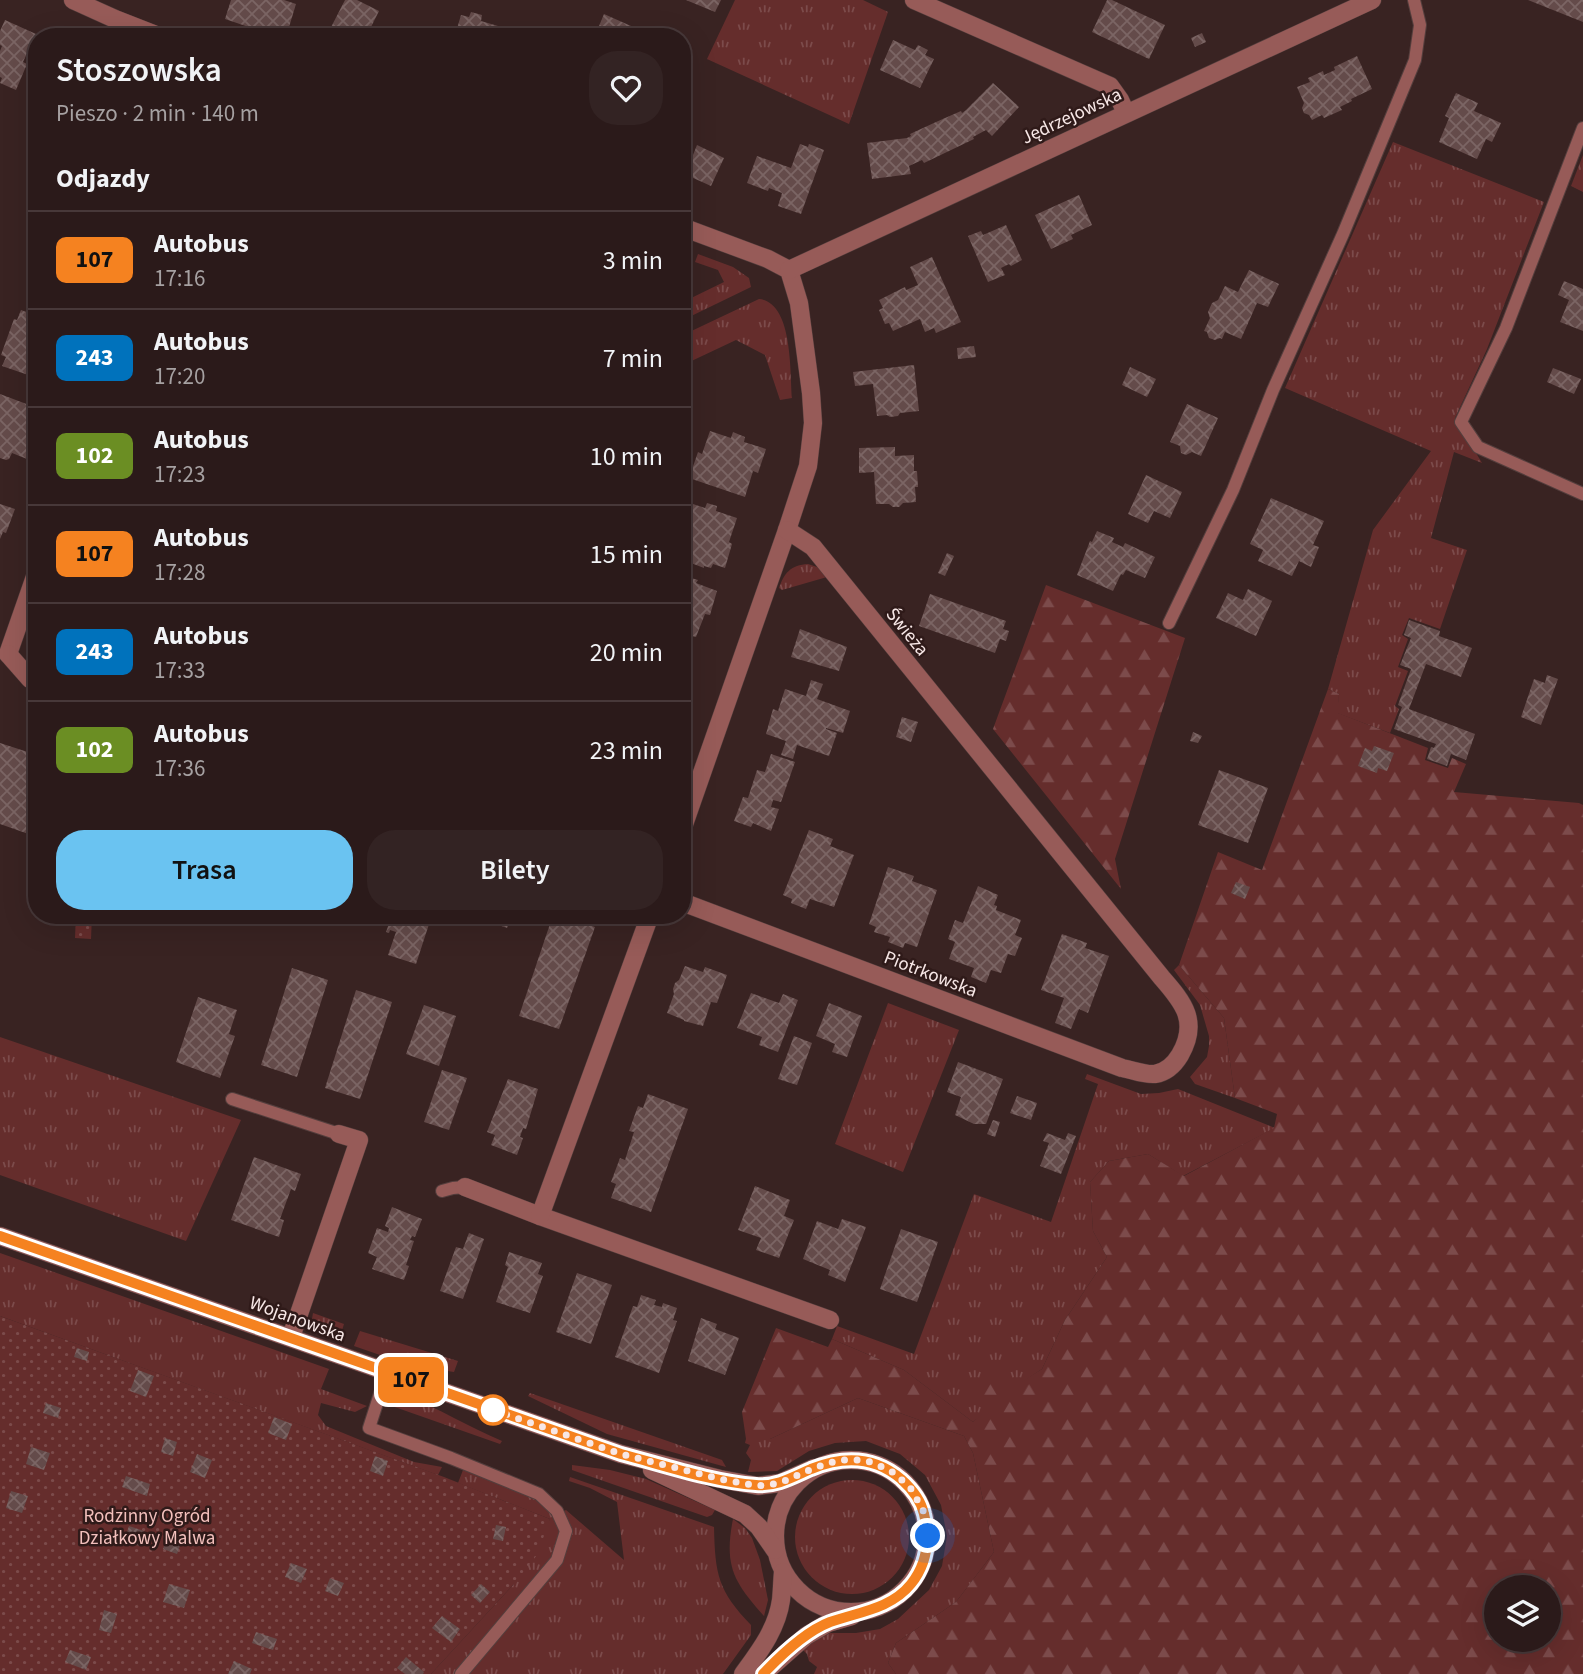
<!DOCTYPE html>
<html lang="pl">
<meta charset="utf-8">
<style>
body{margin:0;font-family:"Source Sans 3",sans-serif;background:#332323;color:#f1f3f6;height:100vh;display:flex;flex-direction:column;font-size:26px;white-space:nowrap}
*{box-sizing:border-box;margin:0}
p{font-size:23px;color:#a6a1a2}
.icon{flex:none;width:38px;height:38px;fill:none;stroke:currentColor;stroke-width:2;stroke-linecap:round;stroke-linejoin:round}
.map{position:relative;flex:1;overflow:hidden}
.sheet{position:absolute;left:28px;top:28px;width:663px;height:896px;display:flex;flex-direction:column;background:#2b1a1a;border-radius:28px;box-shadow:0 7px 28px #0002,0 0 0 2px #473839}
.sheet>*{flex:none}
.badge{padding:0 14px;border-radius:10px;font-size:24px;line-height:46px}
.tools{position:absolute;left:1484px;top:1575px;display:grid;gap:14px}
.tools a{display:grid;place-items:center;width:77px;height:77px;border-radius:50%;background:#2b1a1a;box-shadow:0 7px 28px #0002,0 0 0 2px #473839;font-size:35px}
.you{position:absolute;width:35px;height:35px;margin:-18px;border:5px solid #fff;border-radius:50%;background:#1a73e8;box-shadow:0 0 0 10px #1a73e833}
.map>.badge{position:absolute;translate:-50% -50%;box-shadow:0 0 0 4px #fff}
h2{padding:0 28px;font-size:26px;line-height:63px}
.round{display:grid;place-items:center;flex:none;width:74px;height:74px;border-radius:28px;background:#332323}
.overview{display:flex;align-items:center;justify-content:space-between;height:119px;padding:0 28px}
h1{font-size:33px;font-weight:600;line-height:52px}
.primary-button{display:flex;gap:14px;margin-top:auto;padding:14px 28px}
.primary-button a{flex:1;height:80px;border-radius:28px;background:#6ac3f1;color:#111;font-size:28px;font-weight:600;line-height:80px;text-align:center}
.primary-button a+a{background:#332323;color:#f1f3f6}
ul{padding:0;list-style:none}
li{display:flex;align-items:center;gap:21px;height:98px;padding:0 28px;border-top:2px solid #473839}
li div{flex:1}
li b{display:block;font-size:26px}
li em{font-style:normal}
li .badge{min-width:77px;font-weight:700;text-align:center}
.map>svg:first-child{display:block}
</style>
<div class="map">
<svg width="1583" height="1674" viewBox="0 0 1583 1674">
<defs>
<pattern id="grass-tufts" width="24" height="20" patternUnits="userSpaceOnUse" patternTransform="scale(1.75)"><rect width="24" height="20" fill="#652d2c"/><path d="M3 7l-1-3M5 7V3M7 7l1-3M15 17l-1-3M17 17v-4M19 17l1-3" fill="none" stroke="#7c4b4b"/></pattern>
<pattern id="forest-firs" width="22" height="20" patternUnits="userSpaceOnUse" patternTransform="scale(1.75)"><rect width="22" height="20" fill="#652d2c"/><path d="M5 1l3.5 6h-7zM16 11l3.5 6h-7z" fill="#7c4b4b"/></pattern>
<pattern id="park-dots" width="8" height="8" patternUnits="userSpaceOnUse" patternTransform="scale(1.75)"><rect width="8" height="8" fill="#652d2c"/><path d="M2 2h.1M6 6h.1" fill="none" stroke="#7c4b4b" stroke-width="1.8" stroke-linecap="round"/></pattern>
<pattern id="building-cross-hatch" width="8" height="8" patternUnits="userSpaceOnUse" patternTransform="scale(1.75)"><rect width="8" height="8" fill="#644b4a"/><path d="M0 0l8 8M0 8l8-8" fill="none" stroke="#7b6564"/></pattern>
</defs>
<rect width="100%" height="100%" fill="#392322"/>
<g fill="url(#grass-tufts)">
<path d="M735,0H863L888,12L849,124L707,59Z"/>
<path d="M1393,142L1544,202L1487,349L1455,418L1482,463L1454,452L1431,538L1467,550L1440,629L1409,618L1402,635L1408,639L1398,667L1408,671L1395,706L1399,709L1390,733L1337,713L1339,694L1328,689L1373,530L1431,451L1285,388Z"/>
<path d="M1583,155V192L1571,186Z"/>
<path d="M698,254L733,267L749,278L751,287L683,320V302L724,282L718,270L695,262Z"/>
<path d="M759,299C793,302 790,372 792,398L780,400L765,355L736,340L683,365V335Z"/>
<path d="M808,564L820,568L827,577L782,590L779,588C784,573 791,565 808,564Z"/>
<path d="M1179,965L1224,1018L1235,1098L1195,1084L1190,1077L1207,1057L1209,1046V1036L1200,1005L1174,970Z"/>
<path d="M888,1003L959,1030L903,1172L835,1144Z"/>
<path d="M0,1037L241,1120L186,1241L0,1175Z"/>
<path d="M1087,1074L1141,1094L1159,1093L1178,1089L1275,1128L1183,1176L1148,1154L1109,1161L1090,1182L1093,1231L1107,1257L1065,1320L1042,1369L1018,1385L973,1422L904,1370L832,1339L837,1326L914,1354L974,1194L1051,1222L1098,1084L1085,1079Z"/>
<path d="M0,1253L329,1369L321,1389L367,1406L355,1412L321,1403L318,1415L326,1426L414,1462L442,1467L438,1475L0,1316Z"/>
<path d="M313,1313L344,1324L339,1340L324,1335L311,1325Z"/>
<path d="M360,1331L458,1361L454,1372L409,1365L354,1346Z"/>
<path d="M530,1393L722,1460L726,1467L607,1434L528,1396Z"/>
<path d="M405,1395C438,1408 469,1427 502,1441L500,1444L389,1405C392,1397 397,1396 405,1395Z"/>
<path d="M858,1398L964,1436L973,1453L994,1552L956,1602L896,1643L888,1663L896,1674H814L817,1667L809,1661L807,1654L803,1650L816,1640L830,1633H856L880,1629L898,1619L929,1590L942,1566L947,1536L941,1505L925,1475L900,1454L866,1441L835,1443L809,1451L777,1471L748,1472L751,1460L746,1453L750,1445L745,1443L746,1439H770Z"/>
<path d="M572,1465L610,1470L646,1479L715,1510L712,1515L707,1517L572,1470Z"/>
<path d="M463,1470L501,1473L557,1515L566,1510L624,1560L617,1502L590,1488L569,1481L570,1477L714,1527C715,1574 718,1591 751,1625V1635L723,1674H431L513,1585L550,1519L458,1483Z"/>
<circle cx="852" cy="1537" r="57"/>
<path d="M733,1519L745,1528L752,1538L760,1560L768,1600L764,1616C733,1582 724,1565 733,1519Z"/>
</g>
<g fill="url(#forest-firs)" fill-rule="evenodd">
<path d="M1046,585L1185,638L1115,859L1121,889L993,729Z"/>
<path d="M1328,689L1339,694L1338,713L1428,748L1425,760L1448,768L1452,758L1466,764L1454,792L1579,803L1583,805V1674H896L888,1663L896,1643L956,1602L994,1552L973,1453L964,1436L858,1398L770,1439H746L742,1412L776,1328L828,1347L832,1339L904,1370L973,1422L987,1409L977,1389L985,1372L1018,1384L1042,1369L1065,1320L1107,1257L1093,1231L1090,1182L1109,1161L1148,1154L1184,1176L1274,1128L1277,1114L1235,1098L1224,1018L1179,965L1218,852L1262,870ZM1496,1587H1549V1640H1496Z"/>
</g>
<g fill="url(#park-dots)">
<path d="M76,915H92L91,939L75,938Z"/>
<path d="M0,1316L444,1477L550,1519L537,1555L513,1585L431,1674H0Z"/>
</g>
<g fill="url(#building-cross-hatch)">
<path d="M231,0H284L296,4L286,37H278L225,19Z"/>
<path d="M345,0H357L379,11L366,37H326Z"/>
<path d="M686,0H721L715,12Z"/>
<path d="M1107,0H1112L1165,25L1149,59L1092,32Z"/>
<path d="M1528,0H1583V22Z"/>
<path d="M471,12L482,15L481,21L498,26L494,37H470L456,32L461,15L469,17Z"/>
<path d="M604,14L640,30L637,37H622L599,26Z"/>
<path d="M5,20L36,34L23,62L27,64L16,90L0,83L2,78L0,77V51L2,46L0,45V31Z"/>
<path d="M399,28L410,33L419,37H395Z"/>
<path d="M1202,33L1206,42L1195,47L1191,38Z"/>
<path d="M893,40L915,50L918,45L928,50L925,55L934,59L920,88L880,70Z"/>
<path d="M1357,56L1372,89L1351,99L1352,101L1340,107L1342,110L1324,118L1322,115L1312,120L1309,115L1304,113L1302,108L1304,103L1297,87L1310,82L1308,78L1323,71L1324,75L1335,70L1334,67Z"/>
<path d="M993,83L1019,107L992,136L986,130L973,137L974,139L924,163L922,160L909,166L911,174L872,179L867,143L907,138L911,136L910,134L936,122L961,111L962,113L965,111Z"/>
<path d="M1456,93L1478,103L1474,111L1501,123L1492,142L1486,139L1477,159L1439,142L1449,118L1445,116Z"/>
<path d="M800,144L808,147L809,144L824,150L801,214L778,206L782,193L769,188L768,191L747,183L757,156L791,168Z"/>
<path d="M697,145L724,158L711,186L682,173L683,150L693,155Z"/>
<path d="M1079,195L1092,225L1071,235L1073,239L1051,249L1035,215Z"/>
<path d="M1006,225L1022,260L1011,266L1009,264L1001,268L1005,275L988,282L968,236L981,231L983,235Z"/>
<path d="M932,257L961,322L936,333L934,328L925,332L920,319L893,331L889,323L885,324L879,310L883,308L879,300L905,287L906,290L918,285L910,267Z"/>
<path d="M1249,270L1279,284L1268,307L1257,303L1241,339L1225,332L1222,339L1220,338L1215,340L1209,338L1207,332L1204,331L1210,318L1208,312L1212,303L1218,300L1225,286L1238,292Z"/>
<path d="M1564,281L1583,289V331L1560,322L1569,300L1558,295Z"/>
<path d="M21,310L37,316V378L2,366L6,357L1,355L14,319L17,320Z"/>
<path d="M974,346L976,357L958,359L957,348Z"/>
<path d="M914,365L919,411L900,413L898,416L890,417L887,415L877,416L873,384L855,386L853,372Z"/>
<path d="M1130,367L1156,379L1147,397L1122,385Z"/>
<path d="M1553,368L1581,379L1574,394L1547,382Z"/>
<path d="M0,394L37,408V447L34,454L29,453L27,459L12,453L9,459L6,460L0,458Z"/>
<path d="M1187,404L1218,418L1201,456L1192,452L1186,455L1181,453L1180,446L1170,442Z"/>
<path d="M710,431L731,438L733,432L745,437L744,442L766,449L758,473L753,471L745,497L689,478L698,452L702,454Z"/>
<path d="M895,447V456L914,455V471H917L918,487H915L916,502L903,503L899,507H893L889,504H876L874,472L859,473V448Z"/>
<path d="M1146,475L1182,492L1170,518L1154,511L1148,523L1128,514Z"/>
<path d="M1271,498L1324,521L1313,545L1319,547L1311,567L1299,561L1292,576L1258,561L1263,550L1250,544Z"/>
<path d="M684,501L705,508L707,503L717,506L716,511L737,518L729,542L732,544L725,568L713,564L711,568L704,566V568L691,563L693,558L682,554V506Z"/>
<path d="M0,504L15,509L6,533L3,532L0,539Z"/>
<path d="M1097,531L1114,538L1112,542L1123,547L1125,543L1155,557L1145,578L1126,570L1123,575L1121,574L1113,591L1077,575L1090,541L1092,542Z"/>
<path d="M947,553L954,556L945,576L938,573Z"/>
<path d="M688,577L698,580L696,583L717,591L710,615L705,614L696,637L688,635L686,640L682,639V579L686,580Z"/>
<path d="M1248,589L1272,601L1256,636L1216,618L1228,593L1243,600Z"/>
<path d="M930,594L1006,621L1003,629L1009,631L1006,641L1000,639L995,653L919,626Z"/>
<path d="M1409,620L1440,631L1439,636L1472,648L1461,677L1426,664L1409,709L1475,734L1466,760L1451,754L1447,766L1427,759L1431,747L1434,748L1436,744L1394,729L1402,707L1398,705L1411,669L1400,665L1411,638L1404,635Z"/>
<path d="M800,629L847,647L839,671L791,657Z"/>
<path d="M682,656L689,658L683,677H682Z"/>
<path d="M1547,675L1558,679L1541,725L1521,717L1534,679L1545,683Z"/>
<path d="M811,680L823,684L817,699L850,711L843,733L826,728V729L837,733L829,756L797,745L793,759L781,755L786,741L766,734L773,709L778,711L785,689L806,696Z"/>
<path d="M902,717L918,722L911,742L896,737Z"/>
<path d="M1193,732L1202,736L1198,743L1190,741Z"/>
<path d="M0,743L37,755V837L0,824Z"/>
<path d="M1374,746L1394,753L1387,771L1378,768L1377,773L1358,766L1365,748L1372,751Z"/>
<path d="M771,754L795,762L781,802L773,800L771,807L779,809L771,831L753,823L751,827L734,821L743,797L748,798L757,770L765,772Z"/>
<path d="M1219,770L1268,788L1248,843L1198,825Z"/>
<path d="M809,830L833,839L830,846L854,855L834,907L810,899L806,909L791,903L792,899L783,895Z"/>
<path d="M888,867L914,876L912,881L937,890L917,947L905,943L903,948L888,942L890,937L874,932L876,927L869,924Z"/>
<path d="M1236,882L1250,887L1245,899L1231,893Z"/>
<path d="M978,886L998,895L994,905L997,906L996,910L1021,920L1015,935L1022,938L1015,956L1008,954L1001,973L991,970L986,983L971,977L974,968L949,959L955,942L948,939L955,920L963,923Z"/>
<path d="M392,915H432L416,964L388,955L396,932L390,930L389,933L386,932Z"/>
<path d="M471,915H512L507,928Z"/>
<path d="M553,915H559L595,927L559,1029L519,1016Z"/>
<path d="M1062,934L1087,943L1085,948L1109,956L1088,1013L1079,1009L1071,1029L1055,1023L1064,998L1041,990Z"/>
<path d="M685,966L703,972L705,967L727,975L717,1003L711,1002L703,1026L684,1021V1020L667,1013L674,994L673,989L675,983L679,980Z"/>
<path d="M292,968L328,980L297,1077L261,1065Z"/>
<path d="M356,990L392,1002L360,1099L325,1088Z"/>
<path d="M751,993L779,1003L783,994L798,1000L778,1052L759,1045L762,1037L737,1028Z"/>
<path d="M198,997L237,1010L229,1034L235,1036L220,1078L176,1062Z"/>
<path d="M829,1003L862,1016L847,1057L832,1052L835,1044L816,1036Z"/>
<path d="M424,1005L456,1016L439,1066L406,1054Z"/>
<path d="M794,1036L812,1043L797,1085L778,1079Z"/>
<path d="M958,1062L1003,1079L986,1124H974L955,1115L961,1097L947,1092Z"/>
<path d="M442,1070L467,1078L449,1130L424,1122Z"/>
<path d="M508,1079L538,1089L526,1129L523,1128L520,1137L523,1138L517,1155L491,1145L495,1135L487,1132Z"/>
<path d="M648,1094L688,1109L651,1212L611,1198L616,1184L611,1182L620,1158L625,1160L634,1132L629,1131L638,1106L643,1108Z"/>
<path d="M1017,1096L1037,1103L1031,1120L1010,1113Z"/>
<path d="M993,1120L1000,1122L995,1137L987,1134Z"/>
<path d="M1047,1133L1065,1140L1068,1133L1076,1136L1061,1174L1040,1166L1049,1143L1043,1141Z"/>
<path d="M254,1157L301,1174L295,1191L291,1189L280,1219L284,1220L279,1237L231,1220Z"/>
<path d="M755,1186L790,1200L784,1216L794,1220L779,1258L756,1250L761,1238L738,1230Z"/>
<path d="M392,1207L422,1219L415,1237L412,1236L410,1240L414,1241L406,1265L409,1266L404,1280L372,1269L377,1257L368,1253L377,1228L388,1232L389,1228L385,1226Z"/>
<path d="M842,1219L866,1227L845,1282L828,1275L830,1270L803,1259L817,1221L838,1229Z"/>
<path d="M901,1229L938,1242L917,1302L880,1289Z"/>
<path d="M469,1233L484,1239L463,1299L440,1291L456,1247L463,1249Z"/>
<path d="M509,1252L542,1263L538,1274L543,1276L530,1313L496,1302L508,1267L505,1265Z"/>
<path d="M577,1273L612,1285L591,1344L556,1332Z"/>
<path d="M641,1295L656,1300L654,1305L662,1307L663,1303L677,1308L673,1320L677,1321L659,1373L615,1357L633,1306L637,1307Z"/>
<path d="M701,1318L717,1324L715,1329L739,1338L725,1375L688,1361Z"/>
<path d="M77,1348L89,1352L87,1361L74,1357Z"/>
<path d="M138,1370L154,1376L146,1397L130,1391Z"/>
<path d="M46,1403L61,1408L58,1418L43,1413Z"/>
<path d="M274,1417L292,1424L286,1440L268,1433Z"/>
<path d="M165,1438L177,1442L173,1456L161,1452Z"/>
<path d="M31,1447L50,1453L44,1470L26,1464Z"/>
<path d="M197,1454L212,1460L205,1478L190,1472Z"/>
<path d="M375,1456L388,1461L383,1476L370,1471Z"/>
<path d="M126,1476L150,1484L147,1496L122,1487Z"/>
<path d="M11,1491L28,1496L22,1513L6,1508Z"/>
<path d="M496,1525L506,1527L503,1541L493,1539Z"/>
<path d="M129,1526L144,1531L139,1546L124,1541Z"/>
<path d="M167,1538L181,1543L177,1554L163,1549Z"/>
<path d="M291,1563L307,1569L301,1583L285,1577Z"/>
<path d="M330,1578L344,1583L338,1596L325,1591Z"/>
<path d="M169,1584L190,1590L184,1608L163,1602Z"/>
<path d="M481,1584L490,1592L480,1603L471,1595Z"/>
<path d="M104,1610L117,1614L111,1633L99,1630Z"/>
<path d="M442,1616L460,1629L451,1642L432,1628Z"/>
<path d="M256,1632L277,1639L273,1650L252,1643Z"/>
<path d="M70,1650L91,1657L86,1670L65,1662Z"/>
<path d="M406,1657L424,1672L423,1674H405L397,1668Z"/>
<path d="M234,1661L252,1669L250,1674H228Z"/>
</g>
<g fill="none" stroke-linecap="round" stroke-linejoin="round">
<g stroke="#543e3d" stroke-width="14">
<g id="lane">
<path d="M1583,128L1506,328L1461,422L1478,447L1583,494"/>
<path d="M1169,623L1233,490L1273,390L1343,234L1415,60L1420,25L1414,0"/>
<path d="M232,1099L339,1134"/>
<path d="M442,1191L453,1188L465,1187"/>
<path d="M387,1372L369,1428L451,1458L539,1494L557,1511L566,1531L557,1560L461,1674"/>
</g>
</g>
<g stroke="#543e3d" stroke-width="19">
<g id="street">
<path d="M73,0L115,19L161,37"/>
<path d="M914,0L1110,86L1120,100L1126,113"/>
<path d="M682,227L768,259L789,270L799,303L811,393L813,423L808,466L787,530L682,830"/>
<path d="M789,270L1372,0"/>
<path d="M8,654L37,571"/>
<path d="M8,654L30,679L37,681"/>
<path d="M682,902L1122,1068C1133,1070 1144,1075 1155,1074C1167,1072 1174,1065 1180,1055C1199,1022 1184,1003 1162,978L813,547L787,530"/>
<path d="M465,1187L540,1216L830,1320"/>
<path d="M540,1216L650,915"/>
<path d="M0,1236L621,1454L720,1479L758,1486L780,1483L814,1468"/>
<path d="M291,1337L359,1140L339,1134"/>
<circle cx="851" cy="1536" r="76"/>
<path d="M652,1470L745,1514L759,1527L775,1550"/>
<path d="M743,1674C759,1652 777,1629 781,1600C782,1591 782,1582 783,1572"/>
<path d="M763,1674L806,1636L828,1623L852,1616"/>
</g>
</g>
<use href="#lane" stroke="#975b58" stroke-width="12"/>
<use href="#street" stroke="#975b58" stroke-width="18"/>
</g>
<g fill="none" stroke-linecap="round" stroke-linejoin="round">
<g stroke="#fff" stroke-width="16">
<path id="line" d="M0,1236L621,1454C663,1465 713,1482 756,1485C776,1487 793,1477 811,1469C843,1456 874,1456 901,1479C911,1488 921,1500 924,1514C930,1539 927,1564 911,1584C891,1609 858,1612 830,1622C807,1631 780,1656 763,1674"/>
</g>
<use href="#line" stroke="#f58220" stroke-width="10"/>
<path stroke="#f7e7e6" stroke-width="7" stroke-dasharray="0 12.6" d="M493,1410L482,1406L621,1454L720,1479L758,1486L780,1483L814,1468L839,1460H865L890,1470L910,1487L923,1510L928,1536"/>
</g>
<circle fill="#fff" stroke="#f58220" stroke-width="3.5" cx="493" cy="1410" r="14"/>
<g text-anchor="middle" stroke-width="5" stroke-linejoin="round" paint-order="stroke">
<g font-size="19" fill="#f7e7e6" stroke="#2f1a19">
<text transform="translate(1071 115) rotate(-25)" y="7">Jędrzejowska</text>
<text transform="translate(908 631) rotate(51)" y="7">Świeża</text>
<text transform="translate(931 973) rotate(21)" y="7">Piotrkowska</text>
<text transform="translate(298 1318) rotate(20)" y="7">Wojanowska</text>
</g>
<g font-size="19" fill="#f3c0bc" stroke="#2f1a19">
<text x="147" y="1522">Rodzinny Ogród<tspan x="147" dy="22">Działkowy Malwa</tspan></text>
</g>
</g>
</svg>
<div class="tools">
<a><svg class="icon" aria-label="layers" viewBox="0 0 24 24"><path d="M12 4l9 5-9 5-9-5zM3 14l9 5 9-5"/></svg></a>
</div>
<div class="you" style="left:928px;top:1536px"></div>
<b class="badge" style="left:411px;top:1380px;background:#f58220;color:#111">107</b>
<section class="sheet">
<div class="overview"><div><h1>Stoszowska</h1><p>Pieszo · 2 min · 140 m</p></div><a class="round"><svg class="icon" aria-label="heart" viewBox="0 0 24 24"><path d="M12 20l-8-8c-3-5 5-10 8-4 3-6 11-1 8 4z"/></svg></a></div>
<h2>Odjazdy</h2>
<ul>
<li><span class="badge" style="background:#f58220;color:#111">107</span><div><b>Autobus</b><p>17:16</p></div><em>3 min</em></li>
<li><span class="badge" style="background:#0072bc;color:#fff">243</span><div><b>Autobus</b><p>17:20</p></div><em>7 min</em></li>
<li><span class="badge" style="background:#6b8e23;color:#fff">102</span><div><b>Autobus</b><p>17:23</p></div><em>10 min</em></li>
<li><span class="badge" style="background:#f58220;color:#111">107</span><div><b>Autobus</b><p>17:28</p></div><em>15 min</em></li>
<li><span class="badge" style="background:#0072bc;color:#fff">243</span><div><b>Autobus</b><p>17:33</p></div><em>20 min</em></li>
<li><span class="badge" style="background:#6b8e23;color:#fff">102</span><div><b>Autobus</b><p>17:36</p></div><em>23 min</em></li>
</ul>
<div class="primary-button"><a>Trasa</a><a>Bilety</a></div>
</section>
</div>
